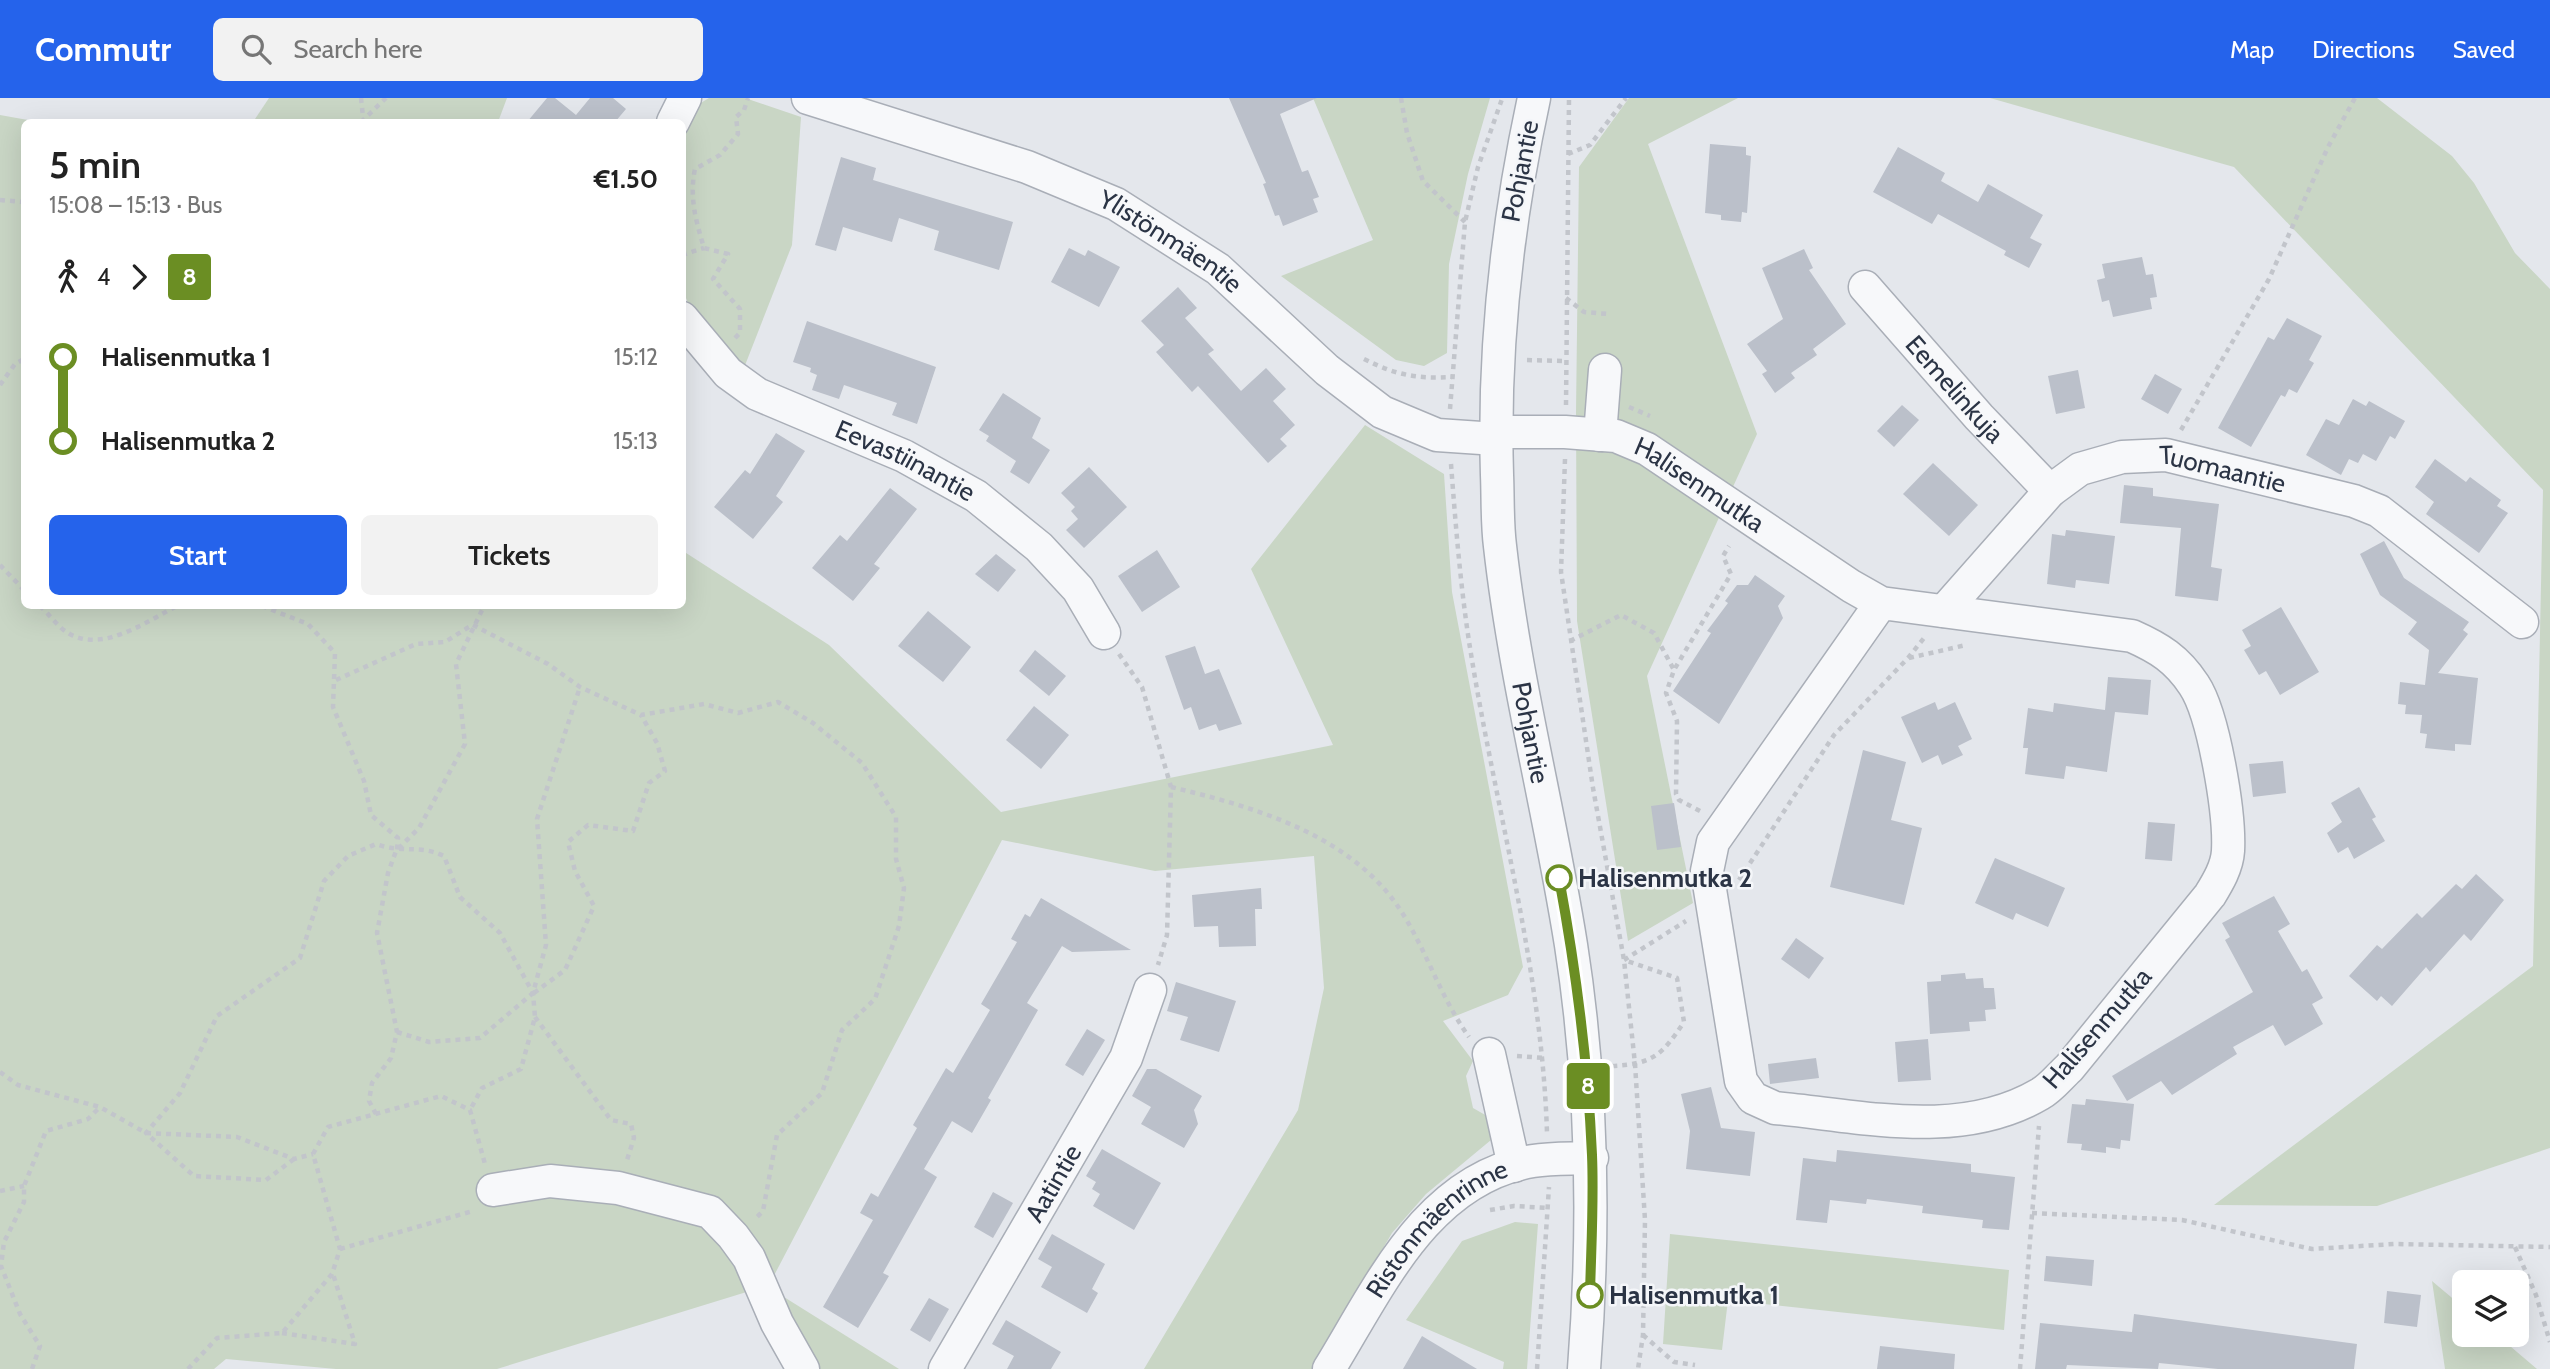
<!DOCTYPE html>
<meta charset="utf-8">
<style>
body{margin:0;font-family:Cabin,sans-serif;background:#f2f2f2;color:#222;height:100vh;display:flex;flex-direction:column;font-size:26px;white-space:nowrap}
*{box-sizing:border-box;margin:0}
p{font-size:23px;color:#767676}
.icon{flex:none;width:38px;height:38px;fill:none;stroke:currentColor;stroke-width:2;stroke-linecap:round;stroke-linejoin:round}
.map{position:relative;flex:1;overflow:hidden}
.details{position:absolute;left:21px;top:21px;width:665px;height:490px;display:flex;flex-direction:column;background:#fff;border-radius:10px;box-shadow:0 7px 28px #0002}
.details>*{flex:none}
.badge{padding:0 14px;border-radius:5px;font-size:24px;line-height:46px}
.controls{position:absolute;left:2452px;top:1172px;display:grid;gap:14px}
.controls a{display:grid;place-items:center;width:77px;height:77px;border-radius:10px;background:#fff;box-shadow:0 7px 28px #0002;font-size:35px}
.map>.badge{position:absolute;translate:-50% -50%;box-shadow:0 0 0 4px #fff}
.legs{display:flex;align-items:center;gap:10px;height:77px;padding:0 28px;font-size:23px}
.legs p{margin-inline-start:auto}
.summary{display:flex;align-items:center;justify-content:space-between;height:119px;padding:0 28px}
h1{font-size:38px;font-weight:600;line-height:52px}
.button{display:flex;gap:14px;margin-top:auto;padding:14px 28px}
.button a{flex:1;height:80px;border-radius:10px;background:#2563eb;color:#fff;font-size:28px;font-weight:600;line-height:80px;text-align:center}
.button a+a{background:#f2f2f2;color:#222}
ul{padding:0 28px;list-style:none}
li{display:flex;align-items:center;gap:24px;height:84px;font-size:26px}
li i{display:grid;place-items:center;width:10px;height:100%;margin:0 9px;background:currentColor}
li i::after{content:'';width:18px;height:18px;margin:-9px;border:5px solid;border-radius:50%;background:#fff}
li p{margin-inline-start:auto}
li:first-child i{background:linear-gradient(#0000 50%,currentColor 0)}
li:last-child i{background:linear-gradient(currentColor 50%,#0000 0)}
header{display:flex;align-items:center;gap:42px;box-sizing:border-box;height:98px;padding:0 35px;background:#2563eb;color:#fff}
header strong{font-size:33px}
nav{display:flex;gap:38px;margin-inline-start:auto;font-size:24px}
.search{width:490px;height:63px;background:#f2f2f2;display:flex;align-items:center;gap:18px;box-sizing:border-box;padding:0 24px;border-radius:10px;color:#767676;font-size:26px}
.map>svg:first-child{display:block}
</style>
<header>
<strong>Commutr</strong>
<div class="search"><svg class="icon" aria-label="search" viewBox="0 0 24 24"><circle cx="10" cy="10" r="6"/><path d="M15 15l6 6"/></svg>Search here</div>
<nav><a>Map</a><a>Directions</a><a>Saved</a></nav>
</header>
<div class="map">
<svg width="2550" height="1271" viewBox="0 0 2550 1271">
<rect width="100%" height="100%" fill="#e4e7ec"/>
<g fill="#c9d6c5">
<path d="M269,0H507L498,24H253Z"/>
<path d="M709,0H745L801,19L792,147L742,275L691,212L683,193L682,31L694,9Z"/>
<path d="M1313,0H1490L1468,76L1449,166L1447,255L1424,268L1396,262L1281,178L1373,142Z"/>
<path d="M1629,0H1738L1648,46L1757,336L1647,578L1693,805L1628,843L1577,523L1576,316L1579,69Z"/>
<path d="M1990,0H2377L2452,58L2474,85L2515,155L2550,191V1050L2377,1108L2214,1107L2533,868L2543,392L2234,69Z"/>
<path d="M0,17L39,24H24V508H682L683,453L829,547L1001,714L1333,647L1251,471L1365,327L1444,376L1452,494L1523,869L1508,897L1443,923L1473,963L1466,978L1473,1010L1487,1018L1491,1042L1426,1096L1392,1135L1312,1271H1144L1298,1012L1324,890L1314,758L1155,773L1002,742L768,1189L899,1271H793L753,1192L497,1271H336L226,1261L214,1271H0Z"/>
<path d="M1515,1124L1538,1126L1527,1271H1503L1504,1264L1406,1222L1462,1143Z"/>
<path d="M1670,1136L2009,1172L2004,1232L1728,1202L1722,1252L1663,1246Z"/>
<path d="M2432,1183L2464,1210V1237H2497L2537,1271H2445Z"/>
</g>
<g fill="#bbc0ca">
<path d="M547,0H555L576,17L590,0H613L626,11L615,24H527Z"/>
<path d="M1229,0H1317L1280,16L1302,74L1308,72L1319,99L1313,101L1318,114L1283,128L1279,117L1275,118L1263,86L1266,85Z"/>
<path d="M1710,46L1746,49V57L1751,58L1747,115L1742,114L1741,124L1721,122V117L1705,115Z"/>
<path d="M1898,49L1945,75L1941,83L1978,104L1988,86L2043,117L2030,140L2042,146L2029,170L2004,157L2006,153L1938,116L1932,126L1873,94Z"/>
<path d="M841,59L876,70L873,82L1013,124L999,172L934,152L939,133L899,120L892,144L843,129L836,153L815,147Z"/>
<path d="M1069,150L1085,158L1088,152L1120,169L1099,209L1051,184Z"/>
<path d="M1804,151L1813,170L1809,172L1846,226L1813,251L1817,257L1791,275L1795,280L1775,295L1762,276L1767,273L1747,246L1783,221L1762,170Z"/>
<path d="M2142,159L2146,177L2153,176L2157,199L2150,200L2152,211L2113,219L2109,202L2102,204L2097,182L2105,180L2102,166Z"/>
<path d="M1178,189L1197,210L1185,220L1214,252L1208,256L1241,293L1266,270L1286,291L1273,303L1295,327L1280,341L1287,348L1268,365L1198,288L1192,294L1156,254L1164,247L1141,223Z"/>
<path d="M2287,220L2322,238L2309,262L2314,265L2297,295L2289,291L2285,299L2281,297L2251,349L2218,330L2268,239L2274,242Z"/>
<path d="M807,223L936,269L917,326L892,317L897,305L844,287L839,301L812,292L817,277L810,274L811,270L793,264Z"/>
<path d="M2078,272L2085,310L2056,316L2048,278Z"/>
<path d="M2155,276L2182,291L2168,316L2141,301Z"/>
<path d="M1003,295L1041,320L1032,340L1050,352L1029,386L1010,374L1016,363L986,343L989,338L979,332Z"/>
<path d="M2353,301L2366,308L2369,303L2405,323L2395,341L2390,338L2376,363L2363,356L2358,365L2349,361L2341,377L2306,357L2326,321L2339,327Z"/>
<path d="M1902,307L1919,322L1894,349L1877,333Z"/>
<path d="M776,335L805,353L776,398L783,404L753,441L714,409L745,372L750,376Z"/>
<path d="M2435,361L2466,384L2470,379L2501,402L2497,408L2508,415L2479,455L2426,416L2434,404L2415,389Z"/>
<path d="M1933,365L1978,407L1949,438L1903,396Z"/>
<path d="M1089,369L1127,409L1084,450L1066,432L1078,421L1071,413L1075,409L1061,395Z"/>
<path d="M2124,387L2153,390V398L2219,406L2211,469L2222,471L2218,503L2175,498L2181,430L2120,425Z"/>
<path d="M890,390L917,411L874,466L880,470L853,503L812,470L840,437L847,443Z"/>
<path d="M2066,432L2115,438L2109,486L2076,482L2075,490L2047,486L2052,436L2065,438Z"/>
<path d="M2384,443L2404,480L2469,524L2463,532L2468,536L2438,575L2478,580L2471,647L2455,646V653L2425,650L2427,636L2420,635L2422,617L2405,616L2406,607L2398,606L2400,584L2425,587L2429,552L2408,536L2417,524L2380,497L2360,456Z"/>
<path d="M1157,452L1180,489L1142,514L1118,478Z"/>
<path d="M996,456L1016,472L998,494L975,476Z"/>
<path d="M1755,477L1785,498L1778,508L1783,520L1719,626L1673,593L1711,535L1707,533L1728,505L1725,503L1737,487H1748Z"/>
<path d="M2281,509L2319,574L2280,597L2266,573L2259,577L2244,552L2251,548L2242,532Z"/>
<path d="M928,513L971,549L943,584L898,548Z"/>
<path d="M1195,548L1205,576L1219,571L1242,626L1219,633L1216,626L1199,632L1191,609L1184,612L1165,558Z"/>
<path d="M1035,552L1066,578L1049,598L1019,573Z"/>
<path d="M2108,579L2151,582L2148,617L2115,614L2107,674L2066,668L2064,681L2025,676L2028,650H2023L2028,610L2053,614L2054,605L2105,612Z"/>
<path d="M1935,604L1938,612L1955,604L1972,641L1958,648L1963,657L1942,667L1938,657L1922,665L1901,619Z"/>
<path d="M1034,608L1069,637L1041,671L1006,642Z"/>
<path d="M1863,652L1906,664L1891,722L1922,730L1904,807L1830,789Z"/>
<path d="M2283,663L2286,695L2253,699L2249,666Z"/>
<path d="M2359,689L2376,719L2372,721L2385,743L2354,761L2348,749L2338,755L2327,735L2342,724L2331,705Z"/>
<path d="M1674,705L1681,749L1657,752L1651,708Z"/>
<path d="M2148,724L2175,726L2172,763L2145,761Z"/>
<path d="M1995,760L2065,790L2048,829L2016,815L2013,822L1975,805Z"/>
<path d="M2476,776L2504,802L2471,843L2464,836L2430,874L2426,869L2392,908L2381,898L2377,903L2349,878L2377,847L2382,851L2417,815L2422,820L2456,786L2462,791Z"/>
<path d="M1261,790L1262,811H1255L1256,848L1219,849L1218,828L1194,829L1192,797Z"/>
<path d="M2274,798L2290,826L2278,833L2302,874L2307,871L2323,900L2312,906L2323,926L2285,948L2273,927L2233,949L2237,956L2172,997L2161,983L2127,1003L2112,978L2253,894L2225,842L2230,839L2222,825Z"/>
<path d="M1041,800L1131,852L1072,854L1062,848L1027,905L1038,912L988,1000L991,1002L972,1035L952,1023L924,1071L937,1079L883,1175L889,1178L858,1230L823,1209L873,1122L860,1115L871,1095L878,1099L917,1030L913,1027L946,970L953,975L990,912L981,906L1017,844L1011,841L1025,816L1030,819Z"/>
<path d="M1796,840L1824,860L1809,881L1781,861Z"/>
<path d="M1965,875L1966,881L1983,880L1984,890H1994L1996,911L1985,912L1986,923L1969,924L1970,933L1930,936L1927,884L1941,883V877Z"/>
<path d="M1176,884L1236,903L1219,954L1180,942L1188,919L1167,913Z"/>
<path d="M1087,931L1105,942L1083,978L1065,967Z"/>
<path d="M1928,941L1931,982L1898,984L1895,944Z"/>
<path d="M1816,960L1819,980L1770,986L1768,966Z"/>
<path d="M1147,971H1156L1202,998L1194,1012L1198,1026L1184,1050L1141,1026L1151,1009L1132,998Z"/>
<path d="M1711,989L1721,1030L1755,1034L1750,1078L1686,1071L1690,1033L1681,996Z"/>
<path d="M2086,1001L2134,1006L2130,1043L2121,1042L2120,1051L2106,1049V1055L2081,1052L2082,1046L2067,1045L2072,1006L2085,1007Z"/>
<path d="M1102,1051L1161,1085L1134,1132L1093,1108L1100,1096L1092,1091L1096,1084L1086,1078Z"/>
<path d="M1837,1052L1971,1066V1074L2015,1079L2009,1132L1982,1130L1983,1122L1922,1115L1923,1108L1867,1101L1866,1106L1830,1102L1827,1125L1796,1122L1803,1060L1836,1064Z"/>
<path d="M993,1094L1013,1105L993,1140L974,1129Z"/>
<path d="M1052,1136L1105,1166L1092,1191L1098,1195L1087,1215L1041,1189L1052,1169L1038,1161Z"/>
<path d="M2046,1158L2094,1162L2092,1188L2044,1183Z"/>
<path d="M2387,1193L2421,1197L2417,1229L2384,1225Z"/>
<path d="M929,1200L949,1211L930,1244L910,1232Z"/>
<path d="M2134,1216L2357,1246L2354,1271H2218L2159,1265L2158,1271L2067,1267L2066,1271H2035L2040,1225L2132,1234Z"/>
<path d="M1006,1222L1061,1254L1051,1271H1007L1014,1258L992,1246Z"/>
<path d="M1422,1238L1477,1271H1403Z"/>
<path d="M1880,1248L1955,1256L1954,1271H1877Z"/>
</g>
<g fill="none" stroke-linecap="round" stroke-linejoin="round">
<g stroke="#a9aeb7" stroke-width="35">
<g id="minor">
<path id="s1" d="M808,0L1027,69L1116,106L1218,171L1327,272L1382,314L1437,337L1496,341"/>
<path id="s2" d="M1534,0C1507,125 1493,249 1497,377C1498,400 1497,425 1500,448C1515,582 1550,714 1571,847C1593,988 1595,1129 1584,1271"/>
<path d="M673,24L685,0"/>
<path id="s3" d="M1865,189L1979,319L2050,393"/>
<path id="s4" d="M682,220L728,275L757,296L904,358L976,398L1039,449L1078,491L1104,535"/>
<path id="s5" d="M1496,334H1565L1616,338L1647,351L1851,488L1881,505L2132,538C2159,550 2177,561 2194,587C2214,617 2230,716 2228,753C2227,769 2218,784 2210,797L2069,970C2060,978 2051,990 2040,996C1960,1043 1862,1018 1775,1010L1753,1000L1741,983L1707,773L1713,744L1881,505"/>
<path d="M1600,337L1605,272"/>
<path id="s6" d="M1944,513L2050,393L2080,371L2122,359L2166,357L2354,403L2379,413L2522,524"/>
<path d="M1489,956L1514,1068"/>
<path d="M493,1092L550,1083L618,1090L710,1114L733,1138L749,1160L777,1225L803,1271"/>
<path id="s7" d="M945,1271L1126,960L1150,892"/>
<path id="s8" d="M1329,1271C1379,1190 1427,1080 1533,1063C1552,1060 1573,1061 1592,1060"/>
</g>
</g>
<g stroke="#c2c5cb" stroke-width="4.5" stroke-dasharray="5 5" stroke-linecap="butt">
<path d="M361,0L363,19"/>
<path d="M1401,0L1407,35L1423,83L1465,124"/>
<path d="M361,24L386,0"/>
<path d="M1568,56L1590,47L1626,0"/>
<path d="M0,102L24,104"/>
<path d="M682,157L704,150"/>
<path d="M1566,200L1584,214L1608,216"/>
<path d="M735,240L740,235V211L713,181L728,156L704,150C696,123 689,99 695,71L720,57L738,36L736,19L744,12L748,0"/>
<path d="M1364,261C1396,277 1416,281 1452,279"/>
<path d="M1527,262L1565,263"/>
<path d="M0,287L15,266L24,261"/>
<path d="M1566,307L1569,0"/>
<path d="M1629,309L1650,318"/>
<path d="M1450,311L1465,124L1478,69L1502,1"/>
<path d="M2181,332L2269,181L2328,49L2355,0"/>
<path d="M1565,361L1561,474L1593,690L1624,862L1635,966L1645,1122L1643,1237L1638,1271"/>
<path d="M1451,366C1456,431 1461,497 1472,562C1498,720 1542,874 1547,1035"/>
<path d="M0,467L24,492"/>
<path d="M40,508C49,516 58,529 68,535C102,556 147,523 177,508"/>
<path d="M262,508L308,526L335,555L333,609L364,683L371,717L398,740L397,752"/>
<path d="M473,527L548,566L580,589L641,617L704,606L738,615L778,604L813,625L862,665L896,719V761L904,790L899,828L875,901L842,932L822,995L777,1037L763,1113L756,1120"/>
<path d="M1570,543L1621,517L1654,535L1674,572"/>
<path d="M1119,556L1142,589L1171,689L1167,837L1158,867"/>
<path d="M1909,560L1966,547"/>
<path d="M336,582L416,546L445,544L472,527"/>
<path d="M1171,689C1259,710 1358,739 1406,821C1429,860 1443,903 1469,939"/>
<path d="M1700,713L1679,702L1676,696L1677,623L1666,595L1674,572L1731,476L1723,458L1729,448"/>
<path d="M1739,782L1834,637L1908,560L1924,540"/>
<path d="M1624,862L1686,823"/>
<path d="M534,895L565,872L594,808L575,773L568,744L588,727L633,733L649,685L665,673L657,645L641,617"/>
<path d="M535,919L611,1022L631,1026L634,1040L627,1062"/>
<path d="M397,934L429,944L480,940L533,895L546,847L537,721L580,589"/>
<path d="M1517,958L1544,960"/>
<path d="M1612,968C1653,966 1662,957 1684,924L1677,880L1624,862"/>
<path d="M0,974L18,987L100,1009L146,1035L237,1039L294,1061L313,1056"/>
<path d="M376,1016L369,1003L372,985L391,960L397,934L377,835L388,775L396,753L419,730L465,646L456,566L484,508"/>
<path d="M294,1061L266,1082L194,1078L146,1035L180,995L217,918L300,860L324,783L348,758L376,746C404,756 418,746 444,758L460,799L500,835L533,895L535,919L521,971L482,990L470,1012"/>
<path d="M0,1093L24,1088"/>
<path d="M1490,1112L1514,1108L1549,1110"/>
<path d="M2032,1115L2182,1122L2312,1151L2394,1146L2550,1149"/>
<path d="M2515,1149L2536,1197L2550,1244"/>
<path d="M340,1151L473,1113"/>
<path d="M282,1235L355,1246L333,1176"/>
<path d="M1643,1237L1674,1264L1695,1267"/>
<path d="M32,1271L40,1248L20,1216L1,1168L4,1144L24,1104V1088L46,1033L88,1021L100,1009"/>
<path d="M188,1271L217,1240L282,1235L332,1176L340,1151L313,1056L328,1029L441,998L470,1012L485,1066"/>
<path d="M1537,1271L1549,1089"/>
<path d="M2020,1271L2039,1028"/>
</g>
<use href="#minor" stroke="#f7f8fa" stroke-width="32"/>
</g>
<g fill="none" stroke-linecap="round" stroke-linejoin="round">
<g stroke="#fff" stroke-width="16">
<path id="line-1" d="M1559,780C1576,872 1588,964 1592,1057C1594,1104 1591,1151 1590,1197"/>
</g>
<use href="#line-1" stroke="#6b8e23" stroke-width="10"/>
</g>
<g fill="#fff" stroke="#6b8e23" stroke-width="3.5">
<circle cx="1559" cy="780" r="12"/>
<circle cx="1590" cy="1197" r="12"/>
</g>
<g text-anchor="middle" stroke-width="5" stroke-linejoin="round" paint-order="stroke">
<g font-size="26" fill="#2b3445" stroke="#f4f6f9">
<text transform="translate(1520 73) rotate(-79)" y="9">Pohjantie</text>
<text dy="9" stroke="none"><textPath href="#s1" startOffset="392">Ylistönmäentie</textPath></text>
<text dy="9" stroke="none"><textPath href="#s3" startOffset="136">Eemelinkuja</textPath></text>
<text dy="9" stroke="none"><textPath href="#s4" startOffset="270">Eevastiinantie</textPath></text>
<text dy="9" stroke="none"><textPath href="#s6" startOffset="343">Tuomaantie</textPath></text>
<text dy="9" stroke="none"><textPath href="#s5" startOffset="217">Halisenmutka</textPath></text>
<text dy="9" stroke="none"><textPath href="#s2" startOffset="640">Pohjantie</textPath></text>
<text transform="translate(2097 930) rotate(-49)" y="9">Halisenmutka</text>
<text dy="9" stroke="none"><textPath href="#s7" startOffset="215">Aatintie</textPath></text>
<text dy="9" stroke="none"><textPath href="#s8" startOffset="180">Ristonmäenrinne</textPath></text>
</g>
<g font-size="26" font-weight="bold" fill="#2b3445" stroke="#f4f6f9" text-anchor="start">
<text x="1578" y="789">Halisenmutka 2</text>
<text x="1609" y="1206">Halisenmutka 1</text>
</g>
</g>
</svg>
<div class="controls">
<a><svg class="icon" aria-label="layers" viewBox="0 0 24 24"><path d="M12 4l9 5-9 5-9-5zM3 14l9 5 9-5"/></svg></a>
</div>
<b class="badge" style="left:1588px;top:988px;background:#6b8e23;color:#fff">8</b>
<section class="details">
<div class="summary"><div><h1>5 min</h1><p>15:08 – 15:13 · Bus</p></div><b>€1.50</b></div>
<div class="legs"><svg class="icon" aria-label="walk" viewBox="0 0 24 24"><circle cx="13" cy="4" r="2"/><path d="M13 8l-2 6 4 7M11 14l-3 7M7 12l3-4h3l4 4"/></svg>4<svg class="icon" aria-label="forward" viewBox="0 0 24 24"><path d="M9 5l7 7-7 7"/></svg><b class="badge" style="background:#6b8e23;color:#fff">8</b></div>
<ul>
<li><i style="color:#6b8e23"></i><b>Halisenmutka 1</b><p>15:12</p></li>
<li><i style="color:#6b8e23"></i><b>Halisenmutka 2</b><p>15:13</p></li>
</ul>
<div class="button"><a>Start</a><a>Tickets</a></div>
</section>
</div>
